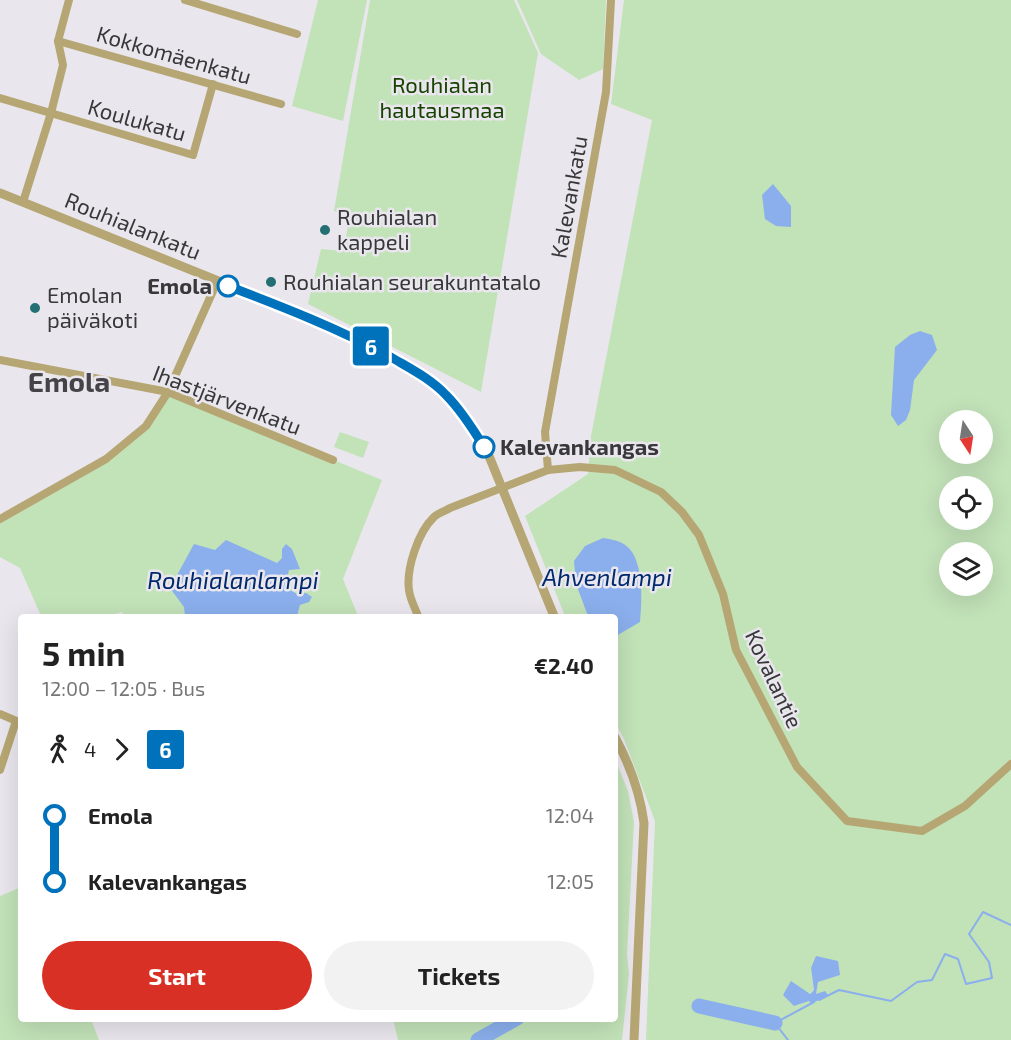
<!DOCTYPE html>
<meta charset="utf-8">
<style>
body{margin:0;font-family:"Exo 2",sans-serif;background:#f2f2f2;color:#222;height:100vh;display:flex;flex-direction:column;font-size:22px;white-space:nowrap}
*{box-sizing:border-box;margin:0}
p{font-size:20px;color:#767676}
.icon{flex:none;width:33px;height:33px;fill:none;stroke:currentColor;stroke-width:2;stroke-linecap:round;stroke-linejoin:round}
.map{position:relative;flex:1;overflow:hidden}
.drawer{position:absolute;left:18px;top:614px;width:600px;height:408px;display:flex;flex-direction:column;background:#fff;border-radius:6px;box-shadow:0 6px 24px #0002}
.drawer>*{flex:none}
.badge{padding:0 12px;border-radius:4px;font-size:21px;line-height:39px}
.needle{width:39px;rotate:168deg}
.buttons{position:absolute;left:939px;top:410px;display:grid;gap:12px}
.buttons a{display:grid;place-items:center;width:54px;height:54px;border-radius:50%;background:#fff;box-shadow:0 6px 24px #0002;font-size:30px}
.map>.badge{position:absolute;translate:-50% -50%;box-shadow:0 0 0 3px #fff}
.legs{display:flex;align-items:center;gap:9px;height:66px;padding:0 24px;font-size:20px}
.legs p{margin-inline-start:auto}
.headline{display:flex;align-items:center;justify-content:space-between;height:102px;padding:0 24px}
h1{font-size:33px;font-weight:700;line-height:45px}
.cta{display:flex;gap:12px;margin-top:auto;padding:12px 24px}
.cta a{flex:1;height:69px;border-radius:36px;background:#d93025;color:#fff;font-size:24px;font-weight:700;line-height:69px;text-align:center}
.cta a+a{background:#f2f2f2;color:#222}
ul{padding:0 24px;list-style:none}
li{display:flex;align-items:center;gap:21px;height:66px;font-size:22px}
li i{display:grid;place-items:center;width:9px;height:100%;margin:0 8px;background:currentColor}
li i::after{content:'';width:15px;height:15px;margin:-8px;border:4px solid;border-radius:50%;background:#fff}
li p{margin-inline-start:auto}
li:first-child i{background:linear-gradient(#0000 50%,currentColor 0)}
li:last-child i{background:linear-gradient(currentColor 50%,#0000 0)}
.map>svg:first-child{display:block}
</style>
<div class="map">
<svg width="1011" height="1040" viewBox="0 0 1011 1040">
<rect width="100%" height="100%" fill="#e9e7ed"/>
<g fill="#c2e2b8" fill-rule="evenodd">
<path d="M318,0H367L343,121L292,106Z"/>
<path d="M370,0H514L538,53L481,392L308,304L321,249L343,251L350,216L334,211Z"/>
<path d="M517,0H606L603,69L579,80L541,54Z"/>
<path d="M624,0H1011V1040H646L655,821L624,739L615,722V616H565L525,516L588,474L591,436L652,120L611,104ZM950,420H982V453H950ZM950,486H982V519H950ZM950,552H982V585H950ZM811,968C822,990 818,999 794,1006L814,990Z"/>
<path d="M168,392L382,480L343,579L358,616H124L122,612L108,616H41L20,568L0,557V519L106,459L146,426Z"/>
<path d="M340,432L369,442L363,458L334,447Z"/>
<path d="M615,759L628,791L634,822L627,954L629,974L622,1040H398L393,1019L615,1018Z"/>
<path d="M21,887V1018L91,1019L99,1040H0V896Z"/>
</g>
<g fill="#8aafec">
<path d="M773,184L791,206V227L776,226L765,219L762,195Z"/>
<path d="M920,331L932,335L937,350L914,380L910,410L906,420L898,426L891,415L895,347L910,335Z"/>
<path d="M603,538C609,539 616,540 622,543C645,554 642,601 640,622L616,636L615,616H588L576,584L574,561L585,546Z"/>
<path d="M226,540L277,563L282,558V549L286,544L292,549L300,569L289,570L285,587L297,594L306,593L312,597L309,602L300,605L297,616H185L184,607L170,588L194,544L215,550Z"/>
<path d="M816,956L838,961L840,975L818,982L816,994L825,991L828,995L811,1004L809,1001L794,1006L783,995L791,981L810,994L814,990L811,968Z"/>
</g>
<g fill="none" stroke-linecap="round" stroke-linejoin="round">
<g stroke="#8aafec" stroke-width="2">
<path d="M819,1000L839,990L891,1001L917,982L932,980L945,954L958,959L966,984L992,978L989,962L969,934L983,912L1011,925"/>
<path d="M788,1040L775,1023L814,1002"/>
</g>
<g stroke="#8aafec" stroke-width="15">
<path d="M699,1006L775,1023"/>
<path d="M478,1040L517,1018"/>
</g>
<g stroke="#b6a673" stroke-width="8">
<path d="M185,0L297,34"/>
<path d="M58,41L281,104"/>
<path d="M0,98L193,155L213,84"/>
<path d="M23,202L51,113L63,65L58,41L69,0"/>
<path d="M0,360L168,392L333,460"/>
<path d="M548,470L545,432L606,92L611,0"/>
<path d="M0,519L106,459L146,426L168,392L217,282"/>
<path d="M418,616C415,608 410,599 409,590C406,569 418,532 434,517C438,513 445,511 450,508L548,470L580,467L615,470L661,492L682,512L699,535L723,594L736,650L797,767L847,821L922,831L965,806L1011,764"/>
<path d="M0,714L21,723"/>
<path d="M0,770L16,721"/>
</g>
<g stroke="#b6a673" stroke-width="9">
<path d="M0,193L308,317L366,344L421,373L433,382L457,406L489,456L554,616"/>
<path d="M615,737C630,765 640,792 644,823L634,1040"/>
</g>
</g>
<g fill="none" stroke-linecap="round" stroke-linejoin="round">
<g stroke="#fff" stroke-width="14">
<path id="line-1" d="M228,286C283,307 337,328 389,356C409,368 430,378 446,395C461,410 473,429 484,447"/>
</g>
<use href="#line-1" stroke="#0072bc" stroke-width="9"/>
</g>
<g fill="#246f74" stroke="#e9e7ed" stroke-width="2">
<circle cx="325" cy="230" r="6"/>
<circle cx="271" cy="282" r="6"/>
<circle cx="35" cy="308" r="6"/>
</g>
<g fill="#fff" stroke="#0072bc" stroke-width="3">
<circle cx="228" cy="286" r="10"/>
<circle cx="484" cy="447" r="10"/>
</g>
<g text-anchor="middle" stroke-width="5" stroke-linejoin="round" paint-order="stroke">
<g font-size="22" fill="#383739" stroke="#e9e7ed">
<text transform="translate(174 55) rotate(16)" y="8">Kokkomäenkatu</text>
<text transform="translate(137 120) rotate(16)" y="8">Koulukatu</text>
<text transform="translate(569 197) rotate(-80)" y="8">Kalevankatu</text>
<text transform="translate(133 226) rotate(22)" y="8">Rouhialankatu</text>
<text transform="translate(227 400) rotate(21)" y="8">Ihastjärvenkatu</text>
<text transform="translate(774 679) rotate(65)" y="8">Kovalantie</text>
</g>
<g font-size="22" fill="#174201" stroke="#e9e7ed">
<text x="442" y="93">Rouhialan<tspan x="442" dy="25">hautausmaa</tspan></text>
</g>
<g font-size="22" fill="#383739" stroke="#e9e7ed" text-anchor="start">
<text x="337" y="225">Rouhialan<tspan x="337" dy="25">kappeli</tspan></text>
<text x="283" y="290">Rouhialan seurakuntatalo</text>
<text x="47" y="303">Emolan<tspan x="47" dy="25">päiväkoti</tspan></text>
</g>
<g font-size="22" font-weight="bold" fill="#383739" stroke="#e9e7ed" text-anchor="end">
<text x="212" y="294">Emola</text>
<text x="500" y="455" text-anchor="start">Kalevankangas</text>
</g>
<g font-size="24" font-style="italic" fill="#00296e" stroke="#e9e7ed">
<text x="607" y="586">Ahvenlampi</text>
<text x="233" y="589">Rouhialanlampi</text>
</g>
<g font-size="28" font-weight="bold" fill="#454347" stroke="#e9e7ed">
<text x="69" y="392">Emola</text>
</g>
</g>
</svg>
<div class="buttons">
<a><svg class="needle" viewBox="-14 -14 28 28"><path d="M0-13l5 13h-10z" fill="#e53935"/><path d="M0 13l5-13h-10z" fill="#767676"/></svg></a>
<a><svg class="icon" aria-label="locate" viewBox="0 0 24 24"><circle cx="12" cy="12" r="6"/><path d="M12 2v4M12 18v4M2 12h4M18 12h4"/></svg></a>
<a><svg class="icon" aria-label="layers" viewBox="0 0 24 24"><path d="M12 4l9 5-9 5-9-5zM3 14l9 5 9-5"/></svg></a>
</div>
<b class="badge" style="left:371px;top:346px;background:#0072bc;color:#fff">6</b>
<section class="drawer">
<div class="headline"><div><h1>5 min</h1><p>12:00 – 12:05 · Bus</p></div><b>€2.40</b></div>
<div class="legs"><svg class="icon" aria-label="walk" viewBox="0 0 24 24"><circle cx="13" cy="4" r="2"/><path d="M13 8l-2 6 4 7M11 14l-3 7M7 12l3-4h3l4 4"/></svg>4<svg class="icon" aria-label="forward" viewBox="0 0 24 24"><path d="M9 5l7 7-7 7"/></svg><b class="badge" style="background:#0072bc;color:#fff">6</b></div>
<ul>
<li><i style="color:#0072bc"></i><b>Emola</b><p>12:04</p></li>
<li><i style="color:#0072bc"></i><b>Kalevankangas</b><p>12:05</p></li>
</ul>
<div class="cta"><a>Start</a><a>Tickets</a></div>
</section>
</div>
